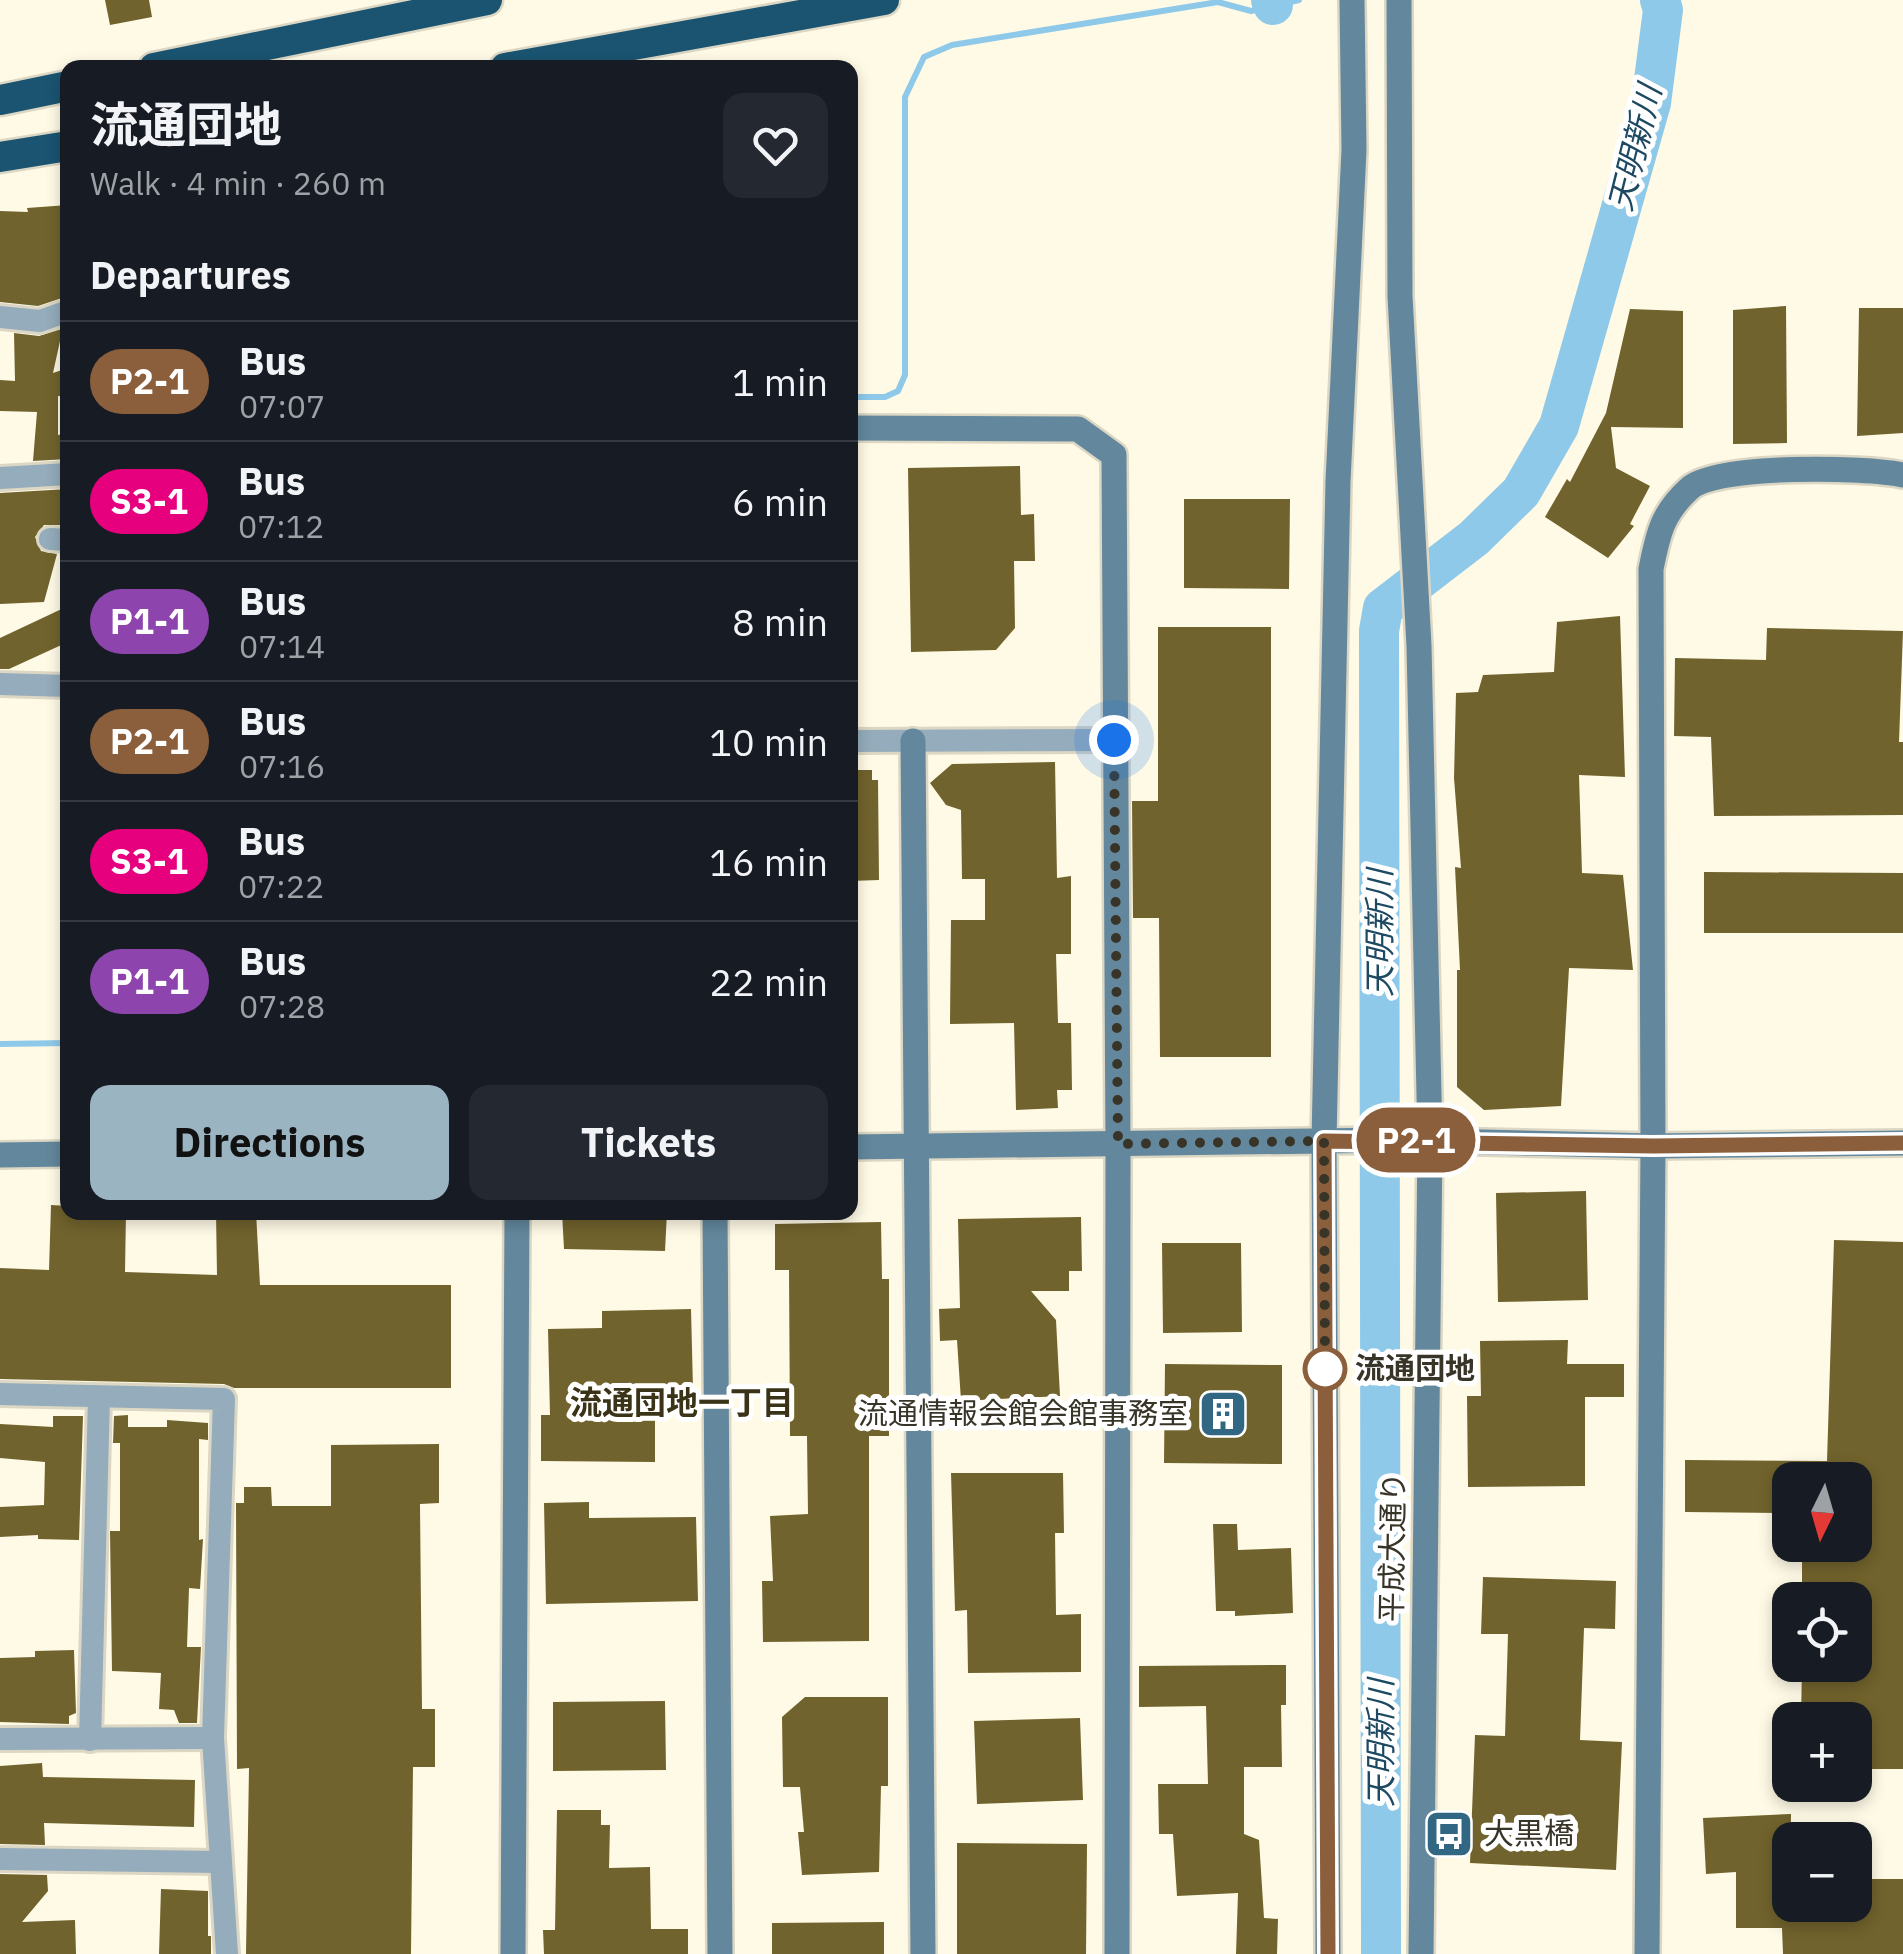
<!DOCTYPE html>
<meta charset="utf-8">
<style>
body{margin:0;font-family:"IBM Plex Sans","Noto Sans JP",sans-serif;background:#242831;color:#f1f3f6;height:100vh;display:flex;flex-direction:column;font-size:38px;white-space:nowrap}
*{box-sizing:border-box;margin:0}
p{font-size:32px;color:#9ea1a6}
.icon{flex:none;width:55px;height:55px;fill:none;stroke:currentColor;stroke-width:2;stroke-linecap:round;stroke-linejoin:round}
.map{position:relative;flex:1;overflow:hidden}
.drawer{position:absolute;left:60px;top:60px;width:798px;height:1160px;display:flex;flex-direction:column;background:#171b24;border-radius:20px;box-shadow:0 5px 15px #0003}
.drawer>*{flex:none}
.badge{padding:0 20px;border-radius:32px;font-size:35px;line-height:65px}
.needle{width:65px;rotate:185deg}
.fabs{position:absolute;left:1772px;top:1462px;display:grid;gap:20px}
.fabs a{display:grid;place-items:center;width:100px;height:100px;border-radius:20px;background:#171b24;box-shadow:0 5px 15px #0003;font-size:50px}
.you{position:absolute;width:50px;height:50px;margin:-25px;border:8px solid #fff;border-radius:50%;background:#1a73e8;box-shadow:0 0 0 15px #1a73e833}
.map>.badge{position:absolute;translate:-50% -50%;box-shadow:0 0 0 5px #fff}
h2{padding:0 30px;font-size:38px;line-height:90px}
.round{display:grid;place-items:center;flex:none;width:105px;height:105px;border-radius:20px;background:#242831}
.overview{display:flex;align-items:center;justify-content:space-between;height:170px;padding:0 30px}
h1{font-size:48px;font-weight:700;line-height:75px}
.button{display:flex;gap:20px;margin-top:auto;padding:20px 30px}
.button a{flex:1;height:115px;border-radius:20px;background:#9bb4c2;color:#111;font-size:40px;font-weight:700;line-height:115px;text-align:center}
.button a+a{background:#242831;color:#f1f3f6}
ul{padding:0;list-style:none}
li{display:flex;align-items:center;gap:30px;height:120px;padding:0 30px;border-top:2px solid #363941}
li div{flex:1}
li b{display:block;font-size:38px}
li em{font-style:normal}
li .badge{min-width:110px;font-weight:700;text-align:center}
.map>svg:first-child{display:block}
</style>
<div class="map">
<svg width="1903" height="1954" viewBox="0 0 1903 1954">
<rect width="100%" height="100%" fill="#fffae6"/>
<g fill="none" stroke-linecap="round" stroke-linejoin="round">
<g stroke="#8fc9ea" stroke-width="6">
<path d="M850,397H885L898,391L905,375V97L924,57L952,45L1218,2L1251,11L1299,0"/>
<path d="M0,1044L68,1043"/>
</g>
<g stroke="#8fc9ea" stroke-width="40">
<path d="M1271,0L1273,5"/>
<path d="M1381,1954L1379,631L1383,608L1474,538L1521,492L1559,426L1651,103L1663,10L1660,0"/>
</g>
</g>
<g fill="#71632d">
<path d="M105,0H149L152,17L110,25Z"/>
<path d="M68,205V296L38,306L0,302V211L28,212L27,208Z"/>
<path d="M1786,306L1787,443L1733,444V310Z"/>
<path d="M1859,308H1903V433L1857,436Z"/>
<path d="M1630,309L1683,311V428L1611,427L1616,468L1650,486L1630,524L1634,526L1608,558L1545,517L1567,479L1570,482L1606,413Z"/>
<path d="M68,327V331L62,332L53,373L68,368V397L58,396V435L68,433V459L33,461L37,412L0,411V380L15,381L14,333L39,336Z"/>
<path d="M1020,466L1021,515L1034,514L1035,561H1014L1015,628L996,650L911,652L908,468Z"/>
<path d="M68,489V525H44L35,537L41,551L57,554L44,602L0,604V493Z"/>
<path d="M1184,499H1290L1289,589L1184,588Z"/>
<path d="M68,606V642L9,669H0V638Z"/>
<path d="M1620,616L1625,777L1579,775L1582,873L1623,875L1633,970L1569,968L1561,1106L1484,1110L1457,1087V970H1460L1455,867L1461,868L1454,778L1456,693L1478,692L1483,675L1554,672L1557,622Z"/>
<path d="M1158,627H1271V1057H1160L1159,918H1133L1132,801H1158Z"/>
<path d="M1767,628L1903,631L1899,742H1903V815L1714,816L1711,737L1674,736L1675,658L1766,660Z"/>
<path d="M1055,762L1057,878L1071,876V954H1056L1058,1023H1071L1072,1090H1057L1058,1108L1016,1110L1014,1023L950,1024L951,920H985V879H962L961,810L946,805L930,783L952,764Z"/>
<path d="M850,770H872V780H878L879,880L850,881Z"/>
<path d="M1704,872L1903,873V933H1704Z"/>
<path d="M1586,1191L1588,1300L1498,1302L1496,1193Z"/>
<path d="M51,1205L68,1206V1212H126L125,1272L217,1275L216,1212H256L260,1285H451V1388H234L224,1384L0,1379V1268L49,1270Z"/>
<path d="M562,1212H667L665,1251L564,1249Z"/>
<path d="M1081,1217L1082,1271H1069V1291H1031L1056,1320L1060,1396L961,1401L957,1340L940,1341L939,1309L960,1308L958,1219Z"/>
<path d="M881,1222L882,1279H889V1436H869V1641L763,1642L762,1581H773L770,1516L808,1514L807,1436H790L789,1270H775V1224Z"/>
<path d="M1834,1240L1903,1242V1769H1855V1720H1801L1802,1665H1855V1600H1802V1545H1855V1480H1790V1513L1685,1512V1460L1827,1461Z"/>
<path d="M1162,1243H1241L1242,1332L1163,1333Z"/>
<path d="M691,1309L693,1389L655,1390V1462L541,1461V1415H550L548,1329L602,1328V1311Z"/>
<path d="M1568,1340L1567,1364H1624V1397H1585V1486L1468,1487L1467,1396H1481L1480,1341Z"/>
<path d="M1165,1364L1282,1365V1464L1164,1463Z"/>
<path d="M128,1415V1427H167V1420L208,1423V1440L199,1439V1540L203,1539L200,1589L189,1588L187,1647H201L197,1723H179L174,1710L159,1709L161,1673L112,1671L110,1531H120V1443H113L114,1416Z"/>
<path d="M53,1416H83L79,1540L38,1539V1535L0,1537V1507L44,1505L45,1462L0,1458V1424L53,1427Z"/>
<path d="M439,1444V1503L420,1504L422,1709H435V1767H413L411,1954H246L249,1768L237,1769L236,1503H244V1487H271L272,1506H331V1445Z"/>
<path d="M951,1473H1063L1064,1533H1055L1056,1615L1081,1614V1672L968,1673L967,1610L955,1611Z"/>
<path d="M589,1502V1518L696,1517L698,1601L546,1604L544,1503Z"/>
<path d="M1213,1524H1237L1238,1550L1291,1548L1293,1613L1235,1616V1611H1216Z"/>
<path d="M1483,1577L1616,1581L1615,1629L1584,1628L1580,1740L1622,1742L1616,1870L1470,1863L1475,1735L1505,1736L1508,1634H1481Z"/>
<path d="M74,1650L76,1713L69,1716V1724L0,1722V1658L35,1657V1651Z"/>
<path d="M1286,1665V1705H1281L1282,1767H1244V1834L1259,1840L1264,1918L1278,1919L1277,1954H1236L1238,1893L1177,1896L1173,1834H1159L1158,1784H1208L1206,1706L1139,1707V1666Z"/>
<path d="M805,1697H888V1786H881L879,1872L802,1875L798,1832H804L800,1787H783L782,1717Z"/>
<path d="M665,1701L666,1770L553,1771V1702Z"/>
<path d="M1080,1718L1083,1800L977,1804L974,1721Z"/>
<path d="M42,1763L43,1777L195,1780L194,1827L44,1823L45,1845L0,1844V1766Z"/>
<path d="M557,1810H601V1825H610L609,1868L650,1867L651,1929H688V1954H544L543,1930H555Z"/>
<path d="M1791,1814L1790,1905H1855V1879H1903V1954H1783L1782,1928H1736V1872L1706,1874L1703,1818Z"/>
<path d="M957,1843L1087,1844L1086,1954H957Z"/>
<path d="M0,1874L47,1875L48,1891L22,1922L75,1920L76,1954H0Z"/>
<path d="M161,1889L208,1891V1936H211V1954H159Z"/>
<path d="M884,1922V1954H772V1923Z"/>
</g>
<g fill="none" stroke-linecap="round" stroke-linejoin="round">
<g stroke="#dbd7c4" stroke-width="28">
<g id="street">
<path d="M0,317L40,321L68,311"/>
<path d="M0,478L68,474"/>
<path d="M50,539L68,540"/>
<path d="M0,684L68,686"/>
<path d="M850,741L1114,740"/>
<path d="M0,1394L224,1399L213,1738L227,1954"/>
<path d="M0,1739L213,1738"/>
<path d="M90,1740L99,1397"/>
<path d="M0,1859L219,1862"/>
</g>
</g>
<g stroke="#dbd7c4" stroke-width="30">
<g id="secondary">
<path d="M1399,0L1400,296L1419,646L1430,1140L1421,1954"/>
<path d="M850,428L1078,429L1114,455L1118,1144L1117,1954"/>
<path d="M913,741L923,1954"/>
<path d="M850,1147L1397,1140L1653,1146L1903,1143"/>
<path d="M0,1155L68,1154"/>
<path d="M715,1212L720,1954"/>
<path d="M513,1954L517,1212"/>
<path d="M1328,1954L1324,1141L1338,481L1354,150L1352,0"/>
<path d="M1647,1954L1653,1146L1651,569C1658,534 1662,513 1690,488C1718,464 1866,467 1903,475"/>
</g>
</g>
<g stroke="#dbd7c4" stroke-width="35">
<g id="highway">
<path d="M154,68L487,0"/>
<path d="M505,68L884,0"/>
<path d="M0,100L68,86"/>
<path d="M0,157L68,146"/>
</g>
</g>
<use href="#street" stroke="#94acbb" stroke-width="22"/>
<use href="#secondary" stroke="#63879c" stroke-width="25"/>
<use href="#highway" stroke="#1a5471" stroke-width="30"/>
</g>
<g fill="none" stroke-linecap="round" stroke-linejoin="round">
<g stroke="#fff" stroke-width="22">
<path id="line" d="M1328,1954L1324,1141L1653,1146L1903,1143"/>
</g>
<use href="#line" stroke="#8b5e3c" stroke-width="15"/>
<path stroke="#383528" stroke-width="10" stroke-dasharray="0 18" d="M1114,740L1118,1144L1324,1141L1325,1369"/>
</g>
<defs>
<g id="building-square" transform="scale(2.5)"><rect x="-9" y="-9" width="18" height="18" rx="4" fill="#326783" stroke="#fff"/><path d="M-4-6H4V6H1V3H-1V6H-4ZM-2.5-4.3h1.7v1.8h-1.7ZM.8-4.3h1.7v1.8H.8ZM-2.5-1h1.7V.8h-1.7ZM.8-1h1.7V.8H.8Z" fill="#fff"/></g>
<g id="bus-square" transform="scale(2.5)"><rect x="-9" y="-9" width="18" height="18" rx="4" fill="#326783" stroke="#fff"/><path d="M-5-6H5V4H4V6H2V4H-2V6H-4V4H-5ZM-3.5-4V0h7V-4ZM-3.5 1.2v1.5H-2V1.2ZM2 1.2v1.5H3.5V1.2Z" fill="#fff"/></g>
</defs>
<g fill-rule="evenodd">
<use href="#building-square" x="1223" y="1414"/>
<use href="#bus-square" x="1449" y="1834"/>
</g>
<circle fill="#fff" stroke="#8b5e3c" stroke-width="5" cx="1325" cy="1369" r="20"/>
<g text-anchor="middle" stroke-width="10" stroke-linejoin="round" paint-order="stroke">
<g font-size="30" font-weight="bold" fill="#383528" stroke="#fff" text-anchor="start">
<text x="1355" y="1379">流通団地</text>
</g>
<g font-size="30" fill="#383528" stroke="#fff" text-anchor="end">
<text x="1188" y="1424">流通情報会館会館事務室</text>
<text x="1484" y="1844" text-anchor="start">大黒橋</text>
</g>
<g font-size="30" fill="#383528" stroke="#fff">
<text transform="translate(1393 1547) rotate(-89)" y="10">平成大通り</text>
</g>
<g font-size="32" font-style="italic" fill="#1d4a62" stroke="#fff">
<text transform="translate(1635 148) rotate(-76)" y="11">天明新川</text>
<text transform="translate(1380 933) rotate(-90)" y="11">天明新川</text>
<text transform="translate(1381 1743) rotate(-90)" y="11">天明新川</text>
</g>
<g font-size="32" font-weight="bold" fill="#3a3317" stroke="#fff">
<text x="682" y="1414">流通団地一丁目</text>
</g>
</g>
</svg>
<div class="fabs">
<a><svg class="needle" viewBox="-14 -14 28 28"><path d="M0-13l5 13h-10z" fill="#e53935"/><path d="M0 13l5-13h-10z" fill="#9ea1a6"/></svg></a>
<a><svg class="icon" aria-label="locate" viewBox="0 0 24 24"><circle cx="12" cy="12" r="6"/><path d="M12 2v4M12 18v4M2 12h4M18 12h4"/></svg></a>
<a>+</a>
<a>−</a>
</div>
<div class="you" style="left:1114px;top:740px"></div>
<b class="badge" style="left:1416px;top:1140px;background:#8b5e3c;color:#fff">P2-1</b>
<section class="drawer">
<div class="overview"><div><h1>流通団地</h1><p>Walk · 4 min · 260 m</p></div><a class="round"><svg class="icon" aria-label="heart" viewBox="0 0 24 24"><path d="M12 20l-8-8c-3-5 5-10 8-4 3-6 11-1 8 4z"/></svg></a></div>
<h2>Departures</h2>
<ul>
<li><span class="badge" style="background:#8b5e3c;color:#fff">P2-1</span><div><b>Bus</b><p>07:07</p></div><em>1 min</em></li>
<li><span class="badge" style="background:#e6007e;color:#fff">S3-1</span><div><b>Bus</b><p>07:12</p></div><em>6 min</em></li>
<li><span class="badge" style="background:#8e44ad;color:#fff">P1-1</span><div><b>Bus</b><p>07:14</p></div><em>8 min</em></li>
<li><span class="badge" style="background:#8b5e3c;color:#fff">P2-1</span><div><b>Bus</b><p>07:16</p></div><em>10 min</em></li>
<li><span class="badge" style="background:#e6007e;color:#fff">S3-1</span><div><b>Bus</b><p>07:22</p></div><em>16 min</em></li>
<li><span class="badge" style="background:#8e44ad;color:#fff">P1-1</span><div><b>Bus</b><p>07:28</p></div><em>22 min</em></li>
</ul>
<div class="button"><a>Directions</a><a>Tickets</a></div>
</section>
</div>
